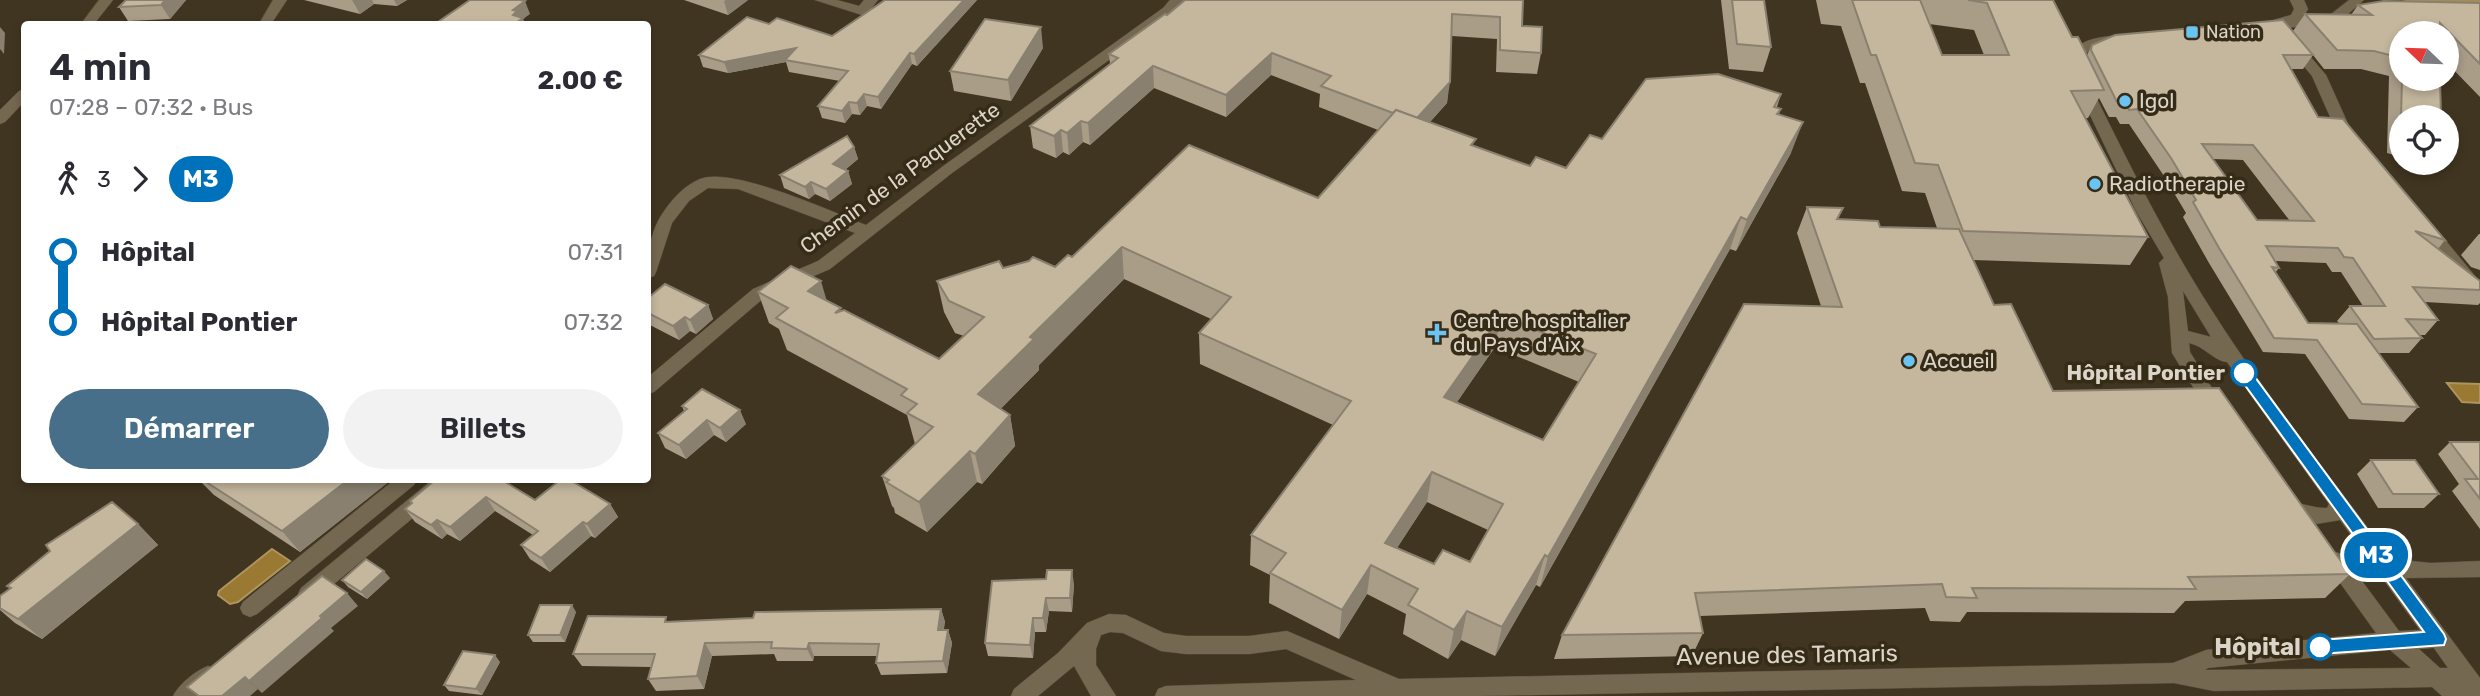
<!DOCTYPE html>
<html lang="fr">
<meta charset="utf-8">
<style>
body{margin:0;font-family:Rubik,sans-serif;background:#f2f2f3;color:#2b2b33;height:100vh;display:flex;flex-direction:column;font-size:26px;white-space:nowrap}
*{box-sizing:border-box;margin:0}
p{font-size:23px;color:#7c7c81}
.icon{flex:none;width:38px;height:38px;fill:none;stroke:currentColor;stroke-width:2;stroke-linecap:round;stroke-linejoin:round}
.map{position:relative;flex:1;overflow:hidden}
.sheet{position:absolute;left:21px;top:21px;width:630px;height:462px;display:flex;flex-direction:column;background:#fff;border-radius:7px;box-shadow:0 4px 10px #0003}
.sheet>*{flex:none}
.badge{padding:0 14px;border-radius:23px;font-size:24px;line-height:46px}
.needle{width:46px;rotate:293deg}
.fabs{position:absolute;left:2389px;top:21px;display:grid;gap:14px}
.fabs a{display:grid;place-items:center;width:70px;height:70px;border-radius:50%;background:#fff;box-shadow:0 4px 10px #0003;font-size:35px}
.map>.badge{position:absolute;translate:-50% -50%;box-shadow:0 0 0 4px #fff}
.legs{display:flex;align-items:center;gap:10px;height:77px;padding:0 28px;font-size:23px}
.legs p{margin-inline-start:auto}
.headline{display:flex;align-items:center;justify-content:space-between;height:119px;padding:0 28px}
h1{font-size:38px;font-weight:600;line-height:52px}
.button{display:flex;gap:14px;margin-top:auto;padding:14px 28px}
.button a{flex:1;height:80px;border-radius:42px;background:#486f89;color:#fff;font-size:28px;font-weight:600;line-height:80px;text-align:center}
.button a+a{background:#f2f2f3;color:#2b2b33}
ul{padding:0 28px;list-style:none}
li{display:flex;align-items:center;gap:24px;height:70px;font-size:26px}
li i{display:grid;place-items:center;width:10px;height:100%;margin:0 9px;background:currentColor}
li i::after{content:'';width:18px;height:18px;margin:-9px;border:5px solid;border-radius:50%;background:#fff}
li p{margin-inline-start:auto}
li:first-child i{background:linear-gradient(#0000 50%,currentColor 0)}
li:last-child i{background:linear-gradient(currentColor 50%,#0000 0)}
.map>svg:first-child{display:block}
</style>
<div class="map">
<svg width="2480" height="696" viewBox="0 0 2480 696">
<rect width="100%" height="100%" fill="#403520"/>
<g fill="#9a7932" stroke="#ae945f" stroke-width="2">
<path d="M2447,383L2480,384V403L2462,402Z"/>
<path d="M272,549L290,561L238,602L230,604L218,595L219,591Z"/>
</g>
<g fill="none" stroke-linecap="round" stroke-linejoin="round">
<g stroke="#59503e" stroke-width="1">
<g id="minor">
<path d="M99,0H113L94,24H81Z"/>
<path d="M273,0H287L271,24H259Z"/>
<path d="M815,0H837L859,6L864,0H878L867,14L862,15Z"/>
<path d="M1170,0H1184L1173,14L952,173L830,269L765,297L654,392L648,394V377L753,289L818,261L855,233L738,189L708,188L689,201L672,223L656,272L654,276L648,278C648,250 650,229 667,207C676,195 686,185 700,179C732,166 832,212 866,225L942,167L1163,8Z"/>
<path d="M2290,0H2304L2308,9L2302,19L2321,17L2328,21L2321,25L2260,30V24L2291,15L2294,9Z"/>
<path d="M2349,0H2364L2340,21H2330V15Z"/>
<path d="M2125,35L2130,36V42C2109,46 2088,40 2080,65C2119,143 2156,221 2202,295C2259,387 2327,472 2391,559L2431,563L2480,561V577L2406,578L2480,678V696H2442L2432,687L2214,691L2174,683L1478,696H1155L1158,689L1166,686L1356,680L1286,649L1249,654H1186L1161,651L1123,633L1110,632L1101,635L1096,649V665L1116,696H1091L1074,666L1038,696H1011L1014,689L1058,653L1087,623L1109,614L1126,615L1164,633L1186,636H1249L1287,631L1399,679L2173,663L2206,650L2376,633L2328,566L2325,560L2328,554L2335,552L2342,554L2399,631L2420,630L2340,520L2316,524L2281,515L2278,509L2281,503C2294,499 2312,509 2327,508L2329,504L2227,362C2214,361 2204,346 2189,343L2190,352L2223,406L2220,411H2208L2172,353L2168,297L2159,263L2164,258L2136,211L2066,65C2075,37 2099,37 2125,35ZM2183,291L2211,337L2188,331ZM2434,648L2448,668H2440L2419,649ZM2390,650L2411,668L2205,670L2208,668Z"/>
<path d="M2293,41L2298,42L2326,75L2349,126L2357,136L2355,139H2345L2335,128L2312,76L2286,45Z"/>
<path d="M24,90V102L5,122L0,124V110L19,91Z"/>
<path d="M2426,223L2432,224L2480,282V299L2474,297L2420,232L2418,228L2420,224Z"/>
<path d="M394,480H417L414,485L257,614L250,617L243,614L240,608L243,602Z"/>
<path d="M432,480H455L452,485L315,600L308,603L301,600L298,594L301,588Z"/>
<path d="M208,666L216,669L219,676L216,683L200,696H173C179,684 195,671 208,666Z"/>
</g>
</g>
<g stroke="#59503e" stroke-width="1">
<path id="major" d="M2403,0H2480V4L2428,8Z"/>
</g>
<use href="#minor" fill="#746851" fill-rule="evenodd"/>
<use href="#major" fill="#a48b58" fill-rule="evenodd"/>
</g>
<g fill="#a99d88" fill-rule="evenodd">
<path d="M126,0H186L170,19L128,21L119,7Z"/>
<path d="M304,0H407L397,6L374,4L360,14Z"/>
<path d="M684,0H748L728,15Z"/>
<path d="M977,0L917,66L912,64L881,109L867,106L860,115L852,114L845,123L822,118L818,106L840,81L789,72L786,62L728,73L703,67L699,55L832,36Z"/>
<path d="M1523,0L1522,26L1541,53L1537,74L1496,72L1497,39L1452,36L1447,103L1430,122L1475,146L1530,166L1566,168L1602,139L1781,94L1777,107L1781,109L1779,114L1791,153L1736,251L1730,249L1540,587L1536,585L1495,656L1461,640L1448,659L1403,634L1406,614L1367,594L1339,639L1269,603L1270,575L1250,565L1251,535L1333,425L1200,364L1199,333L1211,319L1124,279L1039,365V370L1000,409L1010,415L1015,446L982,484L977,482L927,532L895,513L894,508L892,506L882,476L915,444L907,415L787,350L779,329L769,323L758,292L827,300L842,311L939,359L964,336L955,333L944,312L937,281L1003,268L1055,267L1072,257L1318,198L1378,130L1319,107L1320,94L1271,75L1226,117L1154,88L1090,145L1083,142L1069,155L1063,152L1056,158L1033,148L1030,126L1110,64L1109,54L1167,15ZM1495,347L1579,382L1543,440L1457,402ZM1427,502L1488,530L1470,562L1434,564L1397,548Z"/>
<path d="M1721,0H1764L1771,47L1763,72L1729,69Z"/>
<path d="M1816,0H2053L2072,37L2087,55L2092,45L2293,31L2305,14L2351,15L2358,5L2480,3V97L2446,62V33H2401V79H2440L2401,117V157L2387,153L2389,76L2361,69H2324L2313,55L2303,69H2291L2318,117L2445,240L2438,249L2480,281V303L2478,305L2425,302L2438,320L2425,335H2419L2422,338L2409,353H2378L2418,407L2404,422L2349,419L2305,354L2263,352L2209,263L2183,217L2186,213L2162,173L2129,124H2120L2116,117H2109L2099,98L2088,118H2085L2148,237L2130,265L1973,260L1994,305L2053,391L2350,574L2325,598L2185,601L2174,613L1967,612L1960,622L1930,621L1925,608L1700,616L1703,633L1692,656L1554,659L1562,635L1821,306L1797,233L1807,207L1843,208L1838,219L1880,227L1937,228L1925,193L1902,191L1865,83H1860L1841,26L1821,24ZM1929,24L1974,30L1984,55H1942ZM2213,159L2243,160L2290,221L2257,220ZM2275,261L2326,263L2332,272H2341L2363,306H2350L2337,321L2340,324L2308,323L2275,273L2279,268Z"/>
<path d="M1043,48L1011,101L954,91L950,71Z"/>
<path d="M854,147L858,159L845,170L848,171L852,184L830,201L815,194L809,199L784,188L780,175Z"/>
<path d="M2479,234H2480V270L2471,267L2461,255Z"/>
<path d="M648,298L708,305L713,319L696,334L690,331L679,340L648,324Z"/>
<path d="M682,406L746,424L726,442L714,435L686,459L665,448L658,433L684,411Z"/>
<path d="M2450,442H2480V529L2452,491L2459,484L2438,454Z"/>
<path d="M2371,460L2439,494L2424,508H2378L2357,474Z"/>
<path d="M199,480H391L300,552L214,495Z"/>
<path d="M506,482L535,500L610,504L618,517L595,538L591,536L550,572L530,559L521,545L533,535L495,511L460,541L447,534L442,539L415,522L405,509L411,504L410,501Z"/>
<path d="M138,524L158,545L42,639L15,623L0,610V596L10,588L7,586Z"/>
<path d="M390,578L367,599L348,587L342,580Z"/>
<path d="M992,581L1074,584L1072,612L1049,611L1046,632H1035L1033,658L988,656L985,643Z"/>
<path d="M941,609L945,622L943,630H948L952,643L947,673L881,675L876,663L877,656H814L813,661H777L774,654L712,656L704,689L656,691L648,679L652,667L582,666L573,654L669,622Z"/>
<path d="M576,612L565,642H533L528,635Z"/>
<path d="M500,662L482,695L449,691L444,685Z"/>
</g>
<g fill="#89806f">
<path d="M165,0H186L170,19L161,5Z"/>
<path d="M352,0H372L374,4L360,14Z"/>
<path d="M394,0H407L397,6Z"/>
<path d="M726,0H748L728,15L724,1Z"/>
<path d="M964,0H977L917,66L914,54Z"/>
<path d="M525,1L530,14L523,19L526,24H514L513,10Z"/>
<path d="M0,27L5,33L4,54L0,49Z"/>
<path d="M1041,27L1043,48L1011,101L1008,80Z"/>
<path d="M796,48L785,60L786,62L728,73L724,62Z"/>
<path d="M910,53L912,64L881,109L878,97Z"/>
<path d="M1272,53L1271,75L1226,117V95Z"/>
<path d="M1153,66L1154,88L1090,145L1088,123Z"/>
<path d="M1450,82L1447,103L1411,143L1414,121Z"/>
<path d="M864,94L867,106L860,115L857,103Z"/>
<path d="M849,102L852,114L845,123L842,111Z"/>
<path d="M1081,121L1083,142L1069,155L1067,133Z"/>
<path d="M1803,122L1791,153L1736,251L1747,220Z"/>
<path d="M1061,130L1063,152L1056,158L1054,136Z"/>
<path d="M854,147L858,159L836,177L833,164Z"/>
<path d="M848,171L852,184L830,201L826,189Z"/>
<path d="M811,182L815,194L809,199L805,187Z"/>
<path d="M1741,217L1730,249L1540,587L1548,557Z"/>
<path d="M1122,247L1124,279L1039,365V370L985,425L978,394L1030,337Z"/>
<path d="M821,281L830,312L808,291Z"/>
<path d="M708,305L713,319L696,334L690,320Z"/>
<path d="M1501,316L1495,347L1439,428L1444,397Z"/>
<path d="M685,317L690,331L679,340L673,326Z"/>
<path d="M740,410L746,424L726,442L720,428Z"/>
<path d="M1010,415L1015,446L982,484L975,454Z"/>
<path d="M707,420L714,435L686,459L679,445Z"/>
<path d="M970,451L977,482L927,532L919,502Z"/>
<path d="M1432,472L1427,502L1382,571L1385,543Z"/>
<path d="M348,480H391L300,552L282,531Z"/>
<path d="M486,497L495,511L460,541L450,527Z"/>
<path d="M610,504L618,517L595,538L587,524Z"/>
<path d="M437,520L447,534L442,539L431,525Z"/>
<path d="M583,522L591,536L550,572L541,558Z"/>
<path d="M138,524L158,545L42,639L18,619Z"/>
<path d="M1545,555L1536,585L1495,656L1502,627Z"/>
<path d="M1371,565L1367,594L1339,639L1342,610Z"/>
<path d="M1072,570L1074,584L1072,612L1070,598Z"/>
<path d="M384,571L390,578L367,599L361,592Z"/>
<path d="M347,593L358,606L331,628L334,631L262,693L249,681L320,616Z"/>
<path d="M1046,598L1049,611L1046,632L1043,618Z"/>
<path d="M572,605L576,612L565,642L560,635Z"/>
<path d="M941,609L945,622L942,643L938,630Z"/>
<path d="M1467,611L1461,640L1448,659L1454,630Z"/>
<path d="M1033,618L1035,632L1033,658L1030,645Z"/>
<path d="M948,630L952,643L947,673L943,661Z"/>
<path d="M705,643L712,656L704,689L697,676Z"/>
<path d="M809,643L814,656L813,661L807,649Z"/>
<path d="M495,655L500,662L482,695L476,689Z"/>
<path d="M245,677L258,689L250,696H222Z"/>
</g>
<g fill="#c4b79e" stroke="#89806f" stroke-width="2" fill-rule="evenodd">
<path d="M126,0H165L161,5L119,7Z"/>
<path d="M470,0H520L525,1L513,10L517,11L513,15L523,18L514,24H435Z"/>
<path d="M885,0H964L914,54L910,53L878,97L864,94L857,103L849,102L842,111L818,106L848,71L785,60L796,48L724,62L699,55L747,17L769,24L777,18L832,36Z"/>
<path d="M1185,0H1523L1522,26L1542,27L1541,53L1500,50V17L1452,14L1450,82L1417,118L1396,110L1393,113L1321,86L1331,76L1272,53L1226,95L1153,66L1088,123L1081,121L1067,133L1061,130L1054,136L1030,126L1118,58L1109,54L1165,14L1167,15Z"/>
<path d="M1732,0H1764L1771,47L1737,44Z"/>
<path d="M1852,0H1920L1942,55H2009L1987,3L1968,0H2053L2072,37H2078L2104,90L2071,91L2148,237L1963,231L1938,165L1915,163L1876,55H1871Z"/>
<path d="M2384,1L2480,3V64L2440,23V33H2401V58L2374,51L2337,50L2305,14L2372,15L2358,5Z"/>
<path d="M985,19L1041,27L1008,80L950,71Z"/>
<path d="M2283,20L2313,55H2283L2318,117L2343,119L2445,240L2415,231L2480,281V290L2413,287L2438,320L2406,319L2422,338L2374,339L2350,306H2385L2353,258L2344,257L2338,248L2266,246L2279,268L2272,267L2308,323L2357,324L2418,407L2362,404L2317,340L2274,338L2219,248L2193,202L2196,200L2171,158L2137,109L2129,110L2125,102H2117L2091,50L2092,45L2115,35ZM2202,144L2253,145L2314,221L2257,220Z"/>
<path d="M1718,74L1781,94L1774,107L1781,109L1777,114L1803,122L1747,220L1741,217L1548,557L1545,555L1502,627L1467,611L1454,630L1408,605L1418,589L1371,565L1342,610L1270,573L1286,553L1251,535L1351,401L1199,333L1231,297L1122,247L1030,337L1034,339L978,394L1010,415L975,454L970,451L919,502L886,482L889,480L882,476L933,427L907,413L917,404L901,395L907,389L776,318L788,308L758,292L791,266L821,281L808,291L841,308L835,313L844,310L939,359L984,317L949,301L937,281L999,261L1003,268L1029,261L1033,257L1055,267L1068,255L1072,257L1189,145L1318,198L1396,110L1476,139L1471,145L1530,166L1536,157L1566,168L1590,135L1602,139L1646,79ZM1501,316L1596,354L1543,440L1444,397ZM1432,472L1503,504L1470,562L1443,550L1434,564L1385,543Z"/>
<path d="M2402,79H2440L2441,117H2401Z"/>
<path d="M847,136L854,147L833,164L848,171L826,189L811,182L805,187L780,175Z"/>
<path d="M1807,207L1843,208L1837,219L1878,221L1880,227L1959,229L1994,305L2011,304L2053,391L2219,388L2350,574L2188,577L2196,589L1972,588L1977,598L1946,597L1942,584L1695,593L1703,633L1562,635L1744,304L1842,307Z"/>
<path d="M665,284L708,305L690,320L685,317L673,326L648,313V298Z"/>
<path d="M702,389L740,410L720,428L707,420L679,445L658,433L687,409L682,406Z"/>
<path d="M2450,442H2480V499L2465,479H2478Z"/>
<path d="M2371,460H2415L2439,494H2393Z"/>
<path d="M203,480H348L282,531Z"/>
<path d="M435,480H502L535,500L560,480H570L610,504L587,524L583,522L541,558L521,545L538,531L486,497L450,527L437,520L431,525L405,509L412,503L410,501Z"/>
<path d="M112,502L138,524L18,619L0,608V596L11,588L7,586L50,551L46,545Z"/>
<path d="M366,559L384,571L361,592L342,580Z"/>
<path d="M1047,570H1072L1070,598H1046L1043,618H1033L1030,645L985,643L992,581L1046,579Z"/>
<path d="M322,576L347,593L320,616L322,618L249,681L245,677L222,696H199L187,687Z"/>
<path d="M540,605H572L560,635H528Z"/>
<path d="M941,609L938,630H948L943,661L876,663L879,644L809,643L807,649L771,648L772,642L705,643L697,676L648,679L655,654H573L588,616L666,617L665,622L753,618L755,612Z"/>
<path d="M463,651L495,655L476,689L444,685Z"/>
</g>
<path fill="#0072bc" stroke="#fff" stroke-width="2" d="M2244,368L2249,369L2444,634L2446,639L2444,645L2320,654L2314,652L2312,647L2314,642L2320,640L2424,632L2239,377V369Z"/>
<g fill="#6bc3f2" stroke="#362b16" stroke-width="2.5">
<rect x="2185" y="25" width="14" height="14" rx="3.5"/>
<circle cx="2125" cy="101" r="7"/>
<circle cx="2095" cy="184" r="7"/>
<path d="M1433.5 322.5h7v7h7v7h-7v7h-7v-7h-7v-7h7z"/>
<circle cx="1909" cy="361" r="7"/>
</g>
<g fill="#fff" stroke="#0072bc" stroke-width="3.5">
<circle cx="2244" cy="373" r="12"/>
<circle cx="2320" cy="647" r="12"/>
</g>
<g text-anchor="middle" stroke-width="7" stroke-linejoin="round" paint-order="stroke">
<g font-size="18" fill="#dbd4c8" stroke="#362b16" text-anchor="start">
<text x="2206" y="38">Nation</text>
</g>
<g font-size="21" fill="#dbd4c8" stroke="#362b16" text-anchor="start">
<text x="2139" y="108">Igol</text>
<text x="2109" y="191">Radiotherapie</text>
<text x="1453" y="328">Centre hospitalier<tspan x="1453" dy="24">du Pays d'Aix</tspan></text>
<text x="1923" y="368">Accueil</text>
</g>
<g font-size="21" fill="#dbd4c8" stroke="#362b16">
<text transform="translate(900 178) rotate(-36)" y="7">Chemin de la Paquerette</text>
</g>
<g font-size="21" font-weight="bold" fill="#dbd4c8" stroke="#362b16" text-anchor="end">
<text x="2225" y="380">Hôpital Pontier</text>
</g>
<g font-size="24" font-weight="bold" fill="#dbd4c8" stroke="#362b16" text-anchor="end">
<text x="2301" y="655">Hôpital</text>
</g>
<g font-size="24" fill="#dbd4c8" stroke="#362b16">
<text transform="translate(1787 655) rotate(-1)" y="8">Avenue des Tamaris</text>
</g>
</g>
</svg>
<div class="fabs">
<a><svg class="needle" viewBox="-14 -14 28 28"><path d="M0-13l5 13h-10z" fill="#e53935"/><path d="M0 13l5-13h-10z" fill="#7c7c81"/></svg></a>
<a><svg class="icon" aria-label="locate" viewBox="0 0 24 24"><circle cx="12" cy="12" r="6"/><path d="M12 2v4M12 18v4M2 12h4M18 12h4"/></svg></a>
</div>
<b class="badge" style="left:2376px;top:555px;background:#0072bc;color:#fff">M3</b>
<section class="sheet">
<div class="headline"><div><h1>4 min</h1><p>07:28 – 07:32 · Bus</p></div><b>2.00 €</b></div>
<div class="legs"><svg class="icon" aria-label="walk" viewBox="0 0 24 24"><circle cx="13" cy="4" r="2"/><path d="M13 8l-2 6 4 7M11 14l-3 7M7 12l3-4h3l4 4"/></svg>3<svg class="icon" aria-label="forward" viewBox="0 0 24 24"><path d="M9 5l7 7-7 7"/></svg><b class="badge" style="background:#0072bc;color:#fff">M3</b></div>
<ul>
<li><i style="color:#0072bc"></i><b>Hôpital</b><p>07:31</p></li>
<li><i style="color:#0072bc"></i><b>Hôpital Pontier</b><p>07:32</p></li>
</ul>
<div class="button"><a>Démarrer</a><a>Billets</a></div>
</section>
</div>
